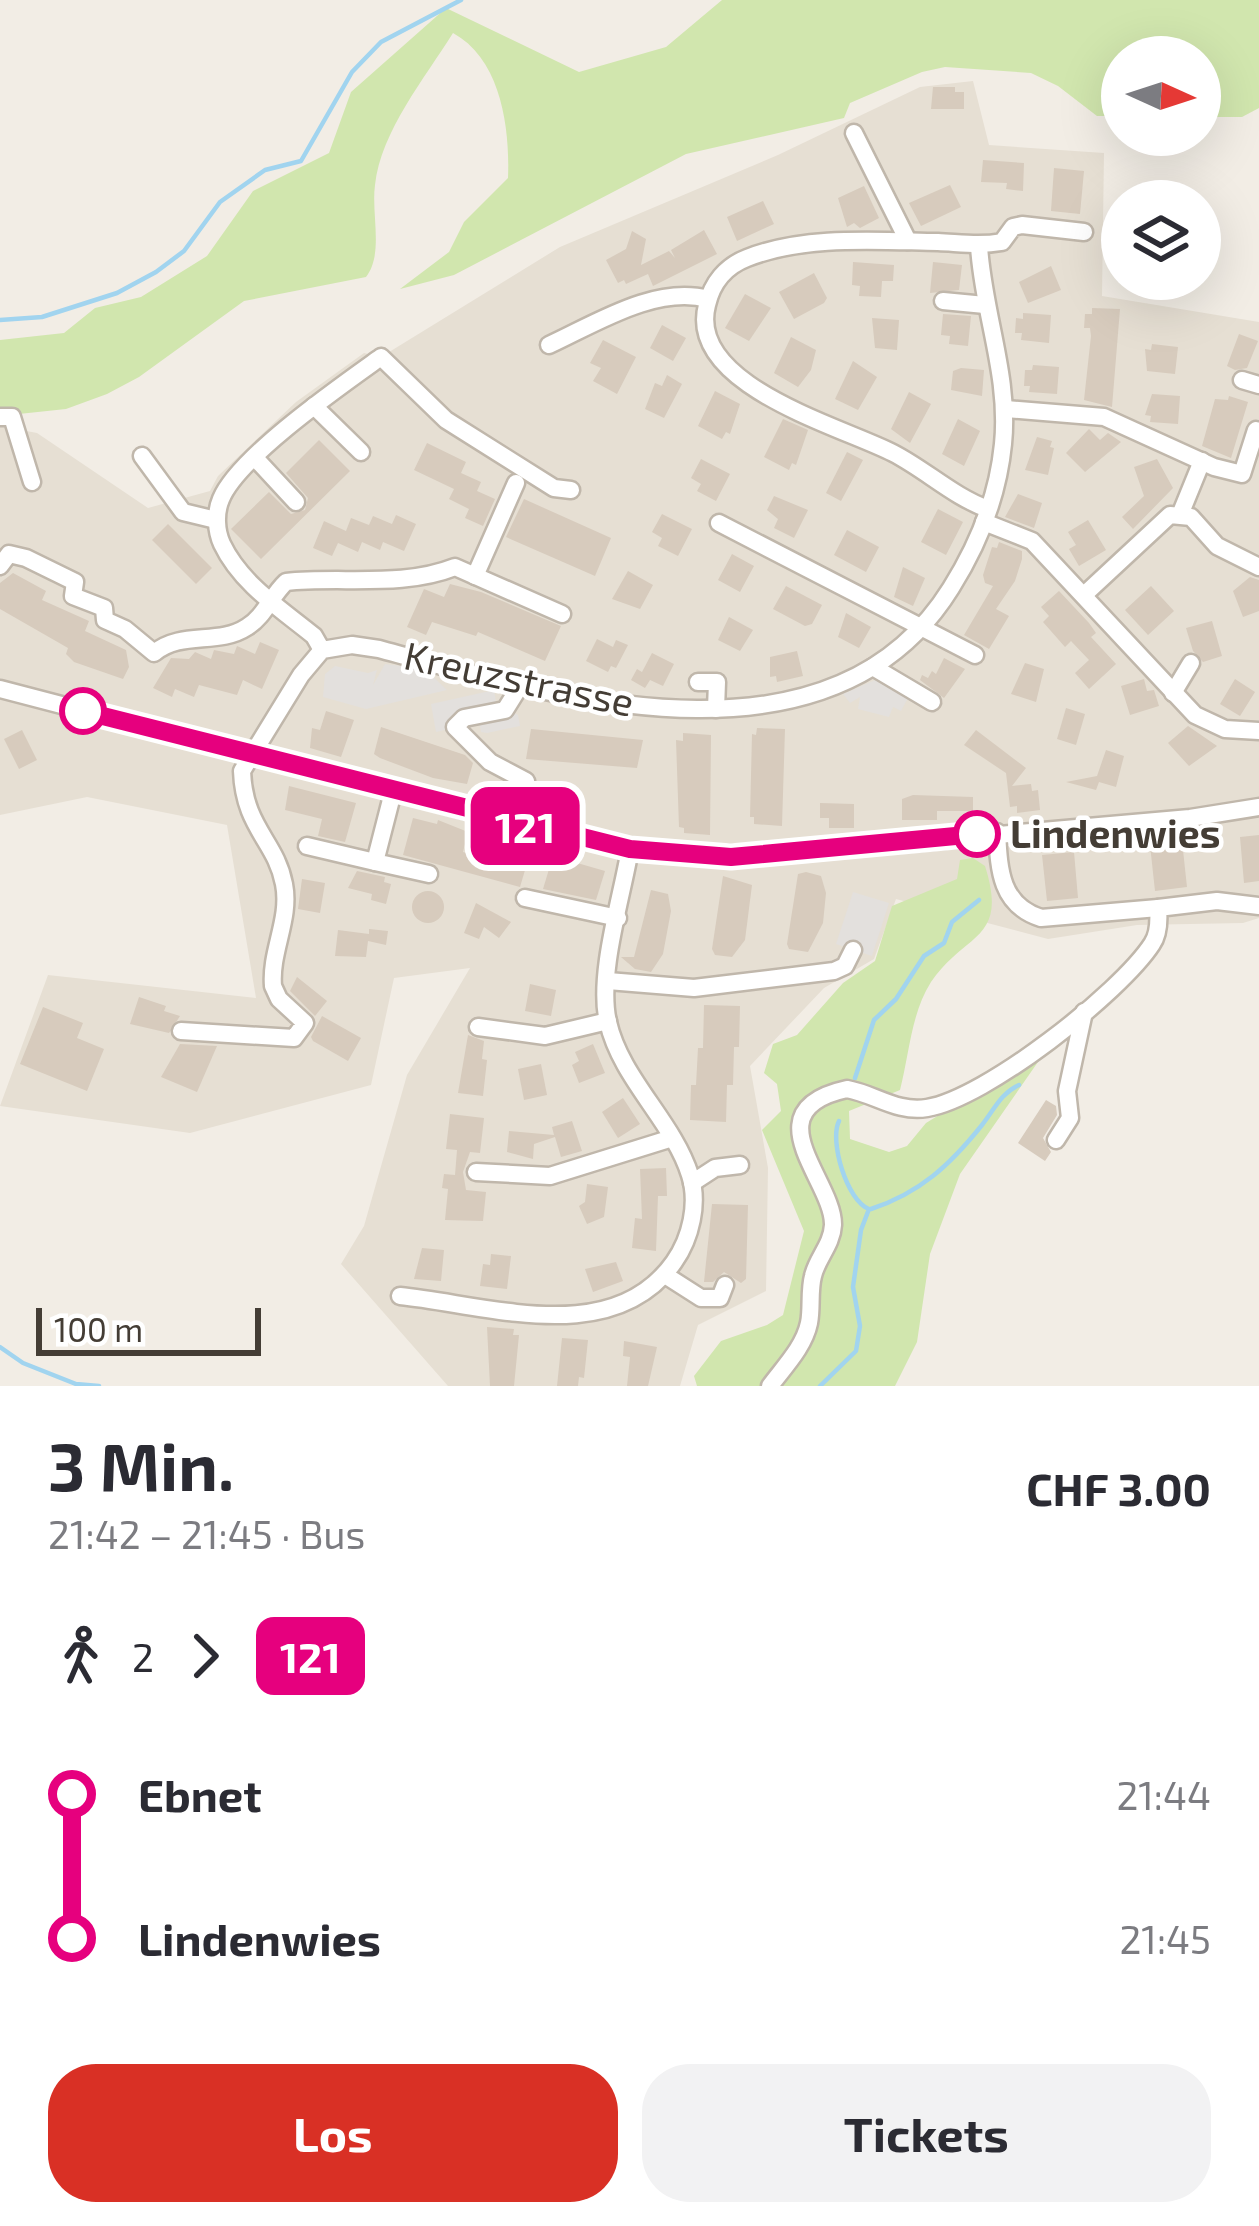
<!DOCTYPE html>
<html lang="de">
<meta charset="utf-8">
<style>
body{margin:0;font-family:"Exo 2",sans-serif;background:#f2f2f3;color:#2b2b33;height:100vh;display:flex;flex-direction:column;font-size:45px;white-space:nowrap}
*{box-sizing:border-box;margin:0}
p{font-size:39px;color:#7c7c81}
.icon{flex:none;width:66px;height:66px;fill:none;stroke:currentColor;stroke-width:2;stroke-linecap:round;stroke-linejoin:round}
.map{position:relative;height:1386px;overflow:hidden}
.details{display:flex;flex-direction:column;background:#fff;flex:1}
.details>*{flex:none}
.badge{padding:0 24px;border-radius:18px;font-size:42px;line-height:78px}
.needle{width:78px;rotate:93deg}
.fabs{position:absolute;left:1101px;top:36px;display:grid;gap:24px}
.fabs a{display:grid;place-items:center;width:120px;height:120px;border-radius:50%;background:#fff;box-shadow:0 12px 48px #0002;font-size:60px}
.scale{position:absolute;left:36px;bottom:30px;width:225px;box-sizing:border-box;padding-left:12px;border:6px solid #443d35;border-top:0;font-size:33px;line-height:42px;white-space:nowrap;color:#443d35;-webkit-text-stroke:9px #fff;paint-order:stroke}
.map>.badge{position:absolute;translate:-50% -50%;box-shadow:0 0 0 6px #fff}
.legs{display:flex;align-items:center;gap:18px;height:132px;padding:0 48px;font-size:39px}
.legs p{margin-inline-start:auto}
.head{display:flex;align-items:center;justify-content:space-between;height:204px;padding:0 48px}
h1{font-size:66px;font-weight:700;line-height:90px}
.primary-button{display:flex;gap:24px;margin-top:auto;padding:24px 48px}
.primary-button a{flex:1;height:138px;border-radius:48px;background:#d93025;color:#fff;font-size:48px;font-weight:700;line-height:138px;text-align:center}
.primary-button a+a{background:#f2f2f3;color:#2b2b33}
ul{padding:0 48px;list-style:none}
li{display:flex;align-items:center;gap:42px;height:144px;font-size:45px}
li i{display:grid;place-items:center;width:18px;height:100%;margin:0 15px;background:currentColor}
li i::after{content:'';width:30px;height:30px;margin:-15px;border:9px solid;border-radius:50%;background:#fff}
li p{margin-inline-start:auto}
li:first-child i{background:linear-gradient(#0000 50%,currentColor 0)}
li:last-child i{background:linear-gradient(currentColor 50%,#0000 0)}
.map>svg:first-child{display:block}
</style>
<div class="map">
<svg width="1259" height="1386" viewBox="0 0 1259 1386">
<rect width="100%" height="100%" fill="#f2ede5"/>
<path fill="#e6dfd3" d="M973,81L989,145L1104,153L1102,296L1259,322V918L1243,923L1137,925L1048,939L896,899L874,959L824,988L750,1066L768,1168L766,1291L698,1325L680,1386H448L341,1264L364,1226L407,1075L470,968L394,978L371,1085L190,1133L0,1106L48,975L256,998L227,825L87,797L0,815V426L37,433L148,508L210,491L218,476L296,402L364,353L381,357L560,247L778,155L920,87Z"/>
<g fill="#d1e6ae">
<path d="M722,0H1259V108L1242,117H1200V57H1122V116H1097L1058,86L1031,73L945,67L922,72L850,103L844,118L686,154L454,275L400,289L449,252L464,222L508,178C510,128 501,59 453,33C425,78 381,131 375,185C371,214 384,254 366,277L244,301L139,377L107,394L66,409L0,416V340L64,333L95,308L141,297L207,256L253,191L329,153L351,92L446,8L579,72L666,47Z"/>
<path d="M973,858L985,866C1009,941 965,932 931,982C911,1013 909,1056 900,1090L849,1111L850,1139L889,1152L907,1146L926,1123L1047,1049L960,1174L930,1254L917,1342L895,1386H697L694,1376L721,1341L767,1325L783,1315L804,1231L762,1130L781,1111L777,1084L764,1073L773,1044L797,1035L843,983L875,961L892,906L957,879L960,860Z"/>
</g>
<g fill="#e3e0dd">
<path d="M385,664L425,669L447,690L366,709L323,697L325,674L335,666L368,673L377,670L373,685Z"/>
<path d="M875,680L908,698L901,711L893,707L889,717L858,709L860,697L850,703L843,694Z"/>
<path d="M494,690L496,702L518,715L520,726L487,733L481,732L479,722L436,732L431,704Z"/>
<path d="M853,892L889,903L872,956L836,944Z"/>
</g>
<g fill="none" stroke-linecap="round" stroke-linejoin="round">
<g stroke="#a1d4ef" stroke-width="4.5">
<path d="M0,320L42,317L117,293L156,272L184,251L220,202L265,170L301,161L352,72L381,42L461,0"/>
<path d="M855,1078L874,1020L896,999L924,956L944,943L952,922L979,900"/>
<path d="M871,1209C920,1193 950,1165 982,1125C994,1110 1001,1093 1019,1085"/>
<path d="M0,1347L23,1363L76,1384L99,1386"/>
<path d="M820,1386L856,1351L860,1326L853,1287L861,1230L869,1209C847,1201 829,1141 839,1121"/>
</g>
</g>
<g fill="#d7cbbd">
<path d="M933,87H955V92H964V109H931Z"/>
<path d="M983,160L1024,163L1023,191L1006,189L1007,183L981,182Z"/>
<path d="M1054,168L1084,171L1080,214L1051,211Z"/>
<path d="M950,185L961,207L921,226L909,203Z"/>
<path d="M864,186L879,218L860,228L854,223L847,227L838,198Z"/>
<path d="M763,201L774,224L737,241L727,217Z"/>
<path d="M704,230L717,254L653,286L648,274L626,284L624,280L618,283L606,260L626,249L632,231L646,239L641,265L669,251L675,258L671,250Z"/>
<path d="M853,262L894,265L893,281H882L881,297L859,296L860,286L852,285Z"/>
<path d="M933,262L962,265L959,290L930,293Z"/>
<path d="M1051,266L1061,290L1028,303L1019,282Z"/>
<path d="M814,273L827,298L824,303L794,319L779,292Z"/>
<path d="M745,294L771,308L749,341L725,328Z"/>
<path d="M1092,308L1120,309L1112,407L1084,400L1091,336L1090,328H1084L1085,314H1092Z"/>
<path d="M1023,313L1051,315L1049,343L1021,340L1022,333H1015L1016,318L1023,319Z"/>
<path d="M943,314L971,316L968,346L949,344L950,336L941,335Z"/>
<path d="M872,318L899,320L897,350L875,348Z"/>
<path d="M662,325L686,338L673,361L650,348Z"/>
<path d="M1239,334L1258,341L1247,368L1235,370L1227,366Z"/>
<path d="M791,337L816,350L811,370L798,387L774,373Z"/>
<path d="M603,340L636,357L617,394L593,381L601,368L590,363Z"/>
<path d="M1152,344L1178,347L1175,374L1147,371L1145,349L1151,350Z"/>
<path d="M853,361L877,377L858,410L835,399Z"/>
<path d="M1033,365L1059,367L1057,394L1029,392L1030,386H1024L1025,370H1032Z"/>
<path d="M961,368L984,370L982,396L951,390L953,371Z"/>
<path d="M667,375L682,384L664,418L645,409L655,383L662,386Z"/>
<path d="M715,391L740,404L730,434L726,432L722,439L698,426Z"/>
<path d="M909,392L931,404L910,443L891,429Z"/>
<path d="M1152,394L1180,396L1178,424L1150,422L1151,416L1145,415Z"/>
<path d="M1229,396L1248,402L1231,458L1202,446L1215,399L1228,400Z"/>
<path d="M783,419L808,430L796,465L792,463L789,470L764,457Z"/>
<path d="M958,419L980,431L964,466L942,454Z"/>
<path d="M1089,429L1100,440L1108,433L1121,442L1085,472L1066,453Z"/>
<path d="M1037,437L1052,441L1050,447L1054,448L1048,475L1025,470Z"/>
<path d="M319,440L350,471L261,559L231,529L269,492L291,514L305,510L308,498L286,473Z"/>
<path d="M427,443L466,462L461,473L481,482L477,491L495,499L483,526L465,518L469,509L449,499L454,489L414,470Z"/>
<path d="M847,452L863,460L841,501L826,493Z"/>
<path d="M701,459L730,474L716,501L697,491L701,484L691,478Z"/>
<path d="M1157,459L1173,488L1133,529L1122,517L1144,496L1134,467Z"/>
<path d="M1018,494L1042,503L1034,528L1005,517Z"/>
<path d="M774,496L808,510L794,538L774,528L778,519L767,510Z"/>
<path d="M524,499L611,538L595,576L506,537Z"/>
<path d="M938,509L963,522L946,555L921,542Z"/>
<path d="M662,514L692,529L678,556L658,546L662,538L652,532Z"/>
<path d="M396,515L416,524L404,551L383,542L380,550L362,542L358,552L338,543L332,556L313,548L324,521L346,531L351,518L369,525L373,516L392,524Z"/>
<path d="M1088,520L1106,550L1079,566L1069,549L1076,545L1068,532Z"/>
<path d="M168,524L212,568L196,584L152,540Z"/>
<path d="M847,530L879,547L866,572L834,555Z"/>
<path d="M999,542L1022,551V559L1015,581L996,609L1009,616L989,649L964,635L993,586L985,583L983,575L992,547L997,548Z"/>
<path d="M732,554L754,566L740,592L718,580Z"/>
<path d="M903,567L925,578L913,606L894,597Z"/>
<path d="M628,571L653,585L640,609L612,599Z"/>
<path d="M13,573L46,591L42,600L89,621L85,631L126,650L129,667L123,679L74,662L66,654L68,648L0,609V583Z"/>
<path d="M1250,577L1259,580V611L1243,617L1233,591Z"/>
<path d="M450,584L481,592L561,626L545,661L478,632L476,636L432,622L426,635L407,627L424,589L444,597Z"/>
<path d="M786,586L822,605L812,624L805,626L773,609Z"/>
<path d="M1151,586L1174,611L1148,635L1125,610Z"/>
<path d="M1059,591L1089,623L1096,633L1091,637L1116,664L1089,689L1075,673L1089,660L1071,641L1065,647L1043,622L1049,616L1041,607Z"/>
<path d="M846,613L871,627L859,648L838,637Z"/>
<path d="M729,617L753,630L740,651L718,640Z"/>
<path d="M1212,621L1222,656L1203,662L1193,651L1186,628Z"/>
<path d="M597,639L613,647L616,640L628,645L616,668L611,666L608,672L586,661Z"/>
<path d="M260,642L279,650L262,689L243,680L237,695L199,685L194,697L175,689L172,697L153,688L171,658L189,659L195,652L211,659L214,650L234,654L237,646L255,654Z"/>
<path d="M797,651L803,676L777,682L776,676L770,677V657Z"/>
<path d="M652,653L674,664L663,686L650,680L645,688L631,680L637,669L642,672Z"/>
<path d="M944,658L965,669L944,698L920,680L922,675L928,678L932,671L936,674Z"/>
<path d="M1025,663L1044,669L1036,702L1011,694Z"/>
<path d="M1144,679L1147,691L1154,690L1159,706L1130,715L1121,686Z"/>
<path d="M1235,679L1255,692L1240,716L1220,704Z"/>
<path d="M1066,708L1085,714L1076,745L1057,739Z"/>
<path d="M326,711L354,720L341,757L310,748L312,728L320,730Z"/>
<path d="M1188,726L1217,746L1189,766L1168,743Z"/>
<path d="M381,727L465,755L473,763L467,784L433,778L380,758L374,754Z"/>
<path d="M757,728L785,729L782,826L754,824V817H750L752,734L756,735Z"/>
<path d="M531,729L643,740L637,768L526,759Z"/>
<path d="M22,730L37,760L19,769L4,739Z"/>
<path d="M976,730L1026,768L1012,786L1031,784L1032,791L1038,790L1040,810L1017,813V806L1010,807L1006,773L964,745Z"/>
<path d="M683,733L711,735L710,835L684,833V828L679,827L676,740L683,741Z"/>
<path d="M1106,750L1124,756L1116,787L1099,782L1096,790L1066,782L1097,776Z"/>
<path d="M289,786L356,803L345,842L318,836L322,819L285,810Z"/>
<path d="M913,795L973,797V811H937V820H902V799Z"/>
<path d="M820,803L854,804V828H829V818H820Z"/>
<path d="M413,818L437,824L438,820L468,832L463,852L491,860L497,840L531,850L520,887L403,855Z"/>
<path d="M1259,835V881L1244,883L1240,837Z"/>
<path d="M1182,841L1187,887L1155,891L1150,845Z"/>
<path d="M1074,852L1078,898L1047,901L1042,855Z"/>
<path d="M553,856L605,871L596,900L543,889Z"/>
<path d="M357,871L385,877L384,882L391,884L386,904L371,900L372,894L348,888Z"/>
<path d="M806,872L821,876L826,893L823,923L808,952L789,949L787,944L798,874Z"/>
<path d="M723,876L752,885L745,940L732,957L715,955L712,949Z"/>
<path d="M302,879L325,883L320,913L298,909Z"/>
<path d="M651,890L668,894L671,911L663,954L651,972L635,969L621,957H634Z"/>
<circle cx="428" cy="907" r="16"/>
<path d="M476,903L511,922L499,938L484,927L479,939L464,933Z"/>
<path d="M369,929L388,931L386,945L368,941L366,957L335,956L338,930L369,934Z"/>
<path d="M297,977L327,1001L315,1016L290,991Z"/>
<path d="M530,984L556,990L551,1016L525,1011Z"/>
<path d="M139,997L166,1006L164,1011L180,1016L169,1033L130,1024Z"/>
<path d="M704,1005L740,1006L739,1047H734L733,1085H727L726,1122L690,1120L691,1085H696L698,1048H703Z"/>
<path d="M43,1007L83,1023L77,1038L104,1049L87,1091L20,1064Z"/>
<path d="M322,1016L361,1038L348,1061L313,1041L311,1037Z"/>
<path d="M468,1035L484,1041L482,1059L487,1060L483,1096L458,1093Z"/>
<path d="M180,1044L217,1046L197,1092L161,1077Z"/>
<path d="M593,1044L605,1073L579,1083L572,1065L579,1061L575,1052Z"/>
<path d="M541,1064L547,1095L524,1100L518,1069Z"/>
<path d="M623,1098L640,1124L618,1138L602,1112Z"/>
<path d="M1046,1100L1056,1106L1057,1115L1043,1138L1051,1152L1045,1161L1018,1143Z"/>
<path d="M450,1114L484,1118L480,1153L470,1152L463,1172L466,1190L486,1192L483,1221L445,1220L448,1189L442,1188L444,1174L455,1175L457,1150L446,1149Z"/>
<path d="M572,1121L582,1151L561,1157L555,1137L534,1144L533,1159L507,1152L509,1131L554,1135L552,1127Z"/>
<path d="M666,1168L667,1196H658L656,1251L632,1248L635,1218L642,1219L640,1169Z"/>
<path d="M587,1184L608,1187L604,1217L587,1224L579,1206L585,1202Z"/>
<path d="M712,1204L748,1205L746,1279L741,1283L724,1272L713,1282H704Z"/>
<path d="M422,1248L444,1250L441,1281L414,1279Z"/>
<path d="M491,1254L511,1256L507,1289L480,1286L483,1264L490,1265Z"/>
<path d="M616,1262L623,1281L593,1292L585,1269Z"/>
<path d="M487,1327L514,1329L513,1335H519L514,1386H490Z"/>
<path d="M562,1338L588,1340L584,1378L579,1377L578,1386H557Z"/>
<path d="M624,1341L657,1347L648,1386H627L630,1357L623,1356Z"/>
</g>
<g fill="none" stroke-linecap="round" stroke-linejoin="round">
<g stroke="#c0b7ab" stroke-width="21">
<g id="minor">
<path d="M854,133L908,241"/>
<path d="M943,301L985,305"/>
<path d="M549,345C595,324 655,285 708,299"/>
<path d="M1242,380L1259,385"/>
<path d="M314,406L361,452"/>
<path d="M1006,409L1104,417L1214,467L1242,474L1256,430"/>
<path d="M0,417H12L32,482"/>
<path d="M142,456L183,512L216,520"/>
<path d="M256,459L296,502"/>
<path d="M988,509C954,497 926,470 893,453C840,426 686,385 707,305C712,283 726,266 747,258C805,235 877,241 938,242C961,243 980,246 1002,242L1013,227L1022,225L1084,232"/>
<path d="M1180,515L1202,461"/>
<path d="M984,522L1032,541L1195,715L1225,729L1259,731"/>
<path d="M719,523L975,655"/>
<path d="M0,566L9,554L26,558L75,582L73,596L104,608L105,620L125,629L154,653C182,630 218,646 247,627C264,617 271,596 286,582C341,576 402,588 455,567L562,614"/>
<path d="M475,576L516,483"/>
<path d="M1085,594L1170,515L1191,517L1217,546L1259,567"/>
<path d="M322,650L314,636C281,609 241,584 222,544C216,531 215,513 221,499C238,457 342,385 381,357L446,420L554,488L571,490"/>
<path d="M873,667L932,702"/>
<path d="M698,682H717L716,709"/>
<path d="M520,686L505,710L464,718L455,727L490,762L526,781"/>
<path d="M0,689L533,828L665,854H783L1190,818L1259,807"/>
<path d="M1173,693L1191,663"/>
<path d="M393,792L375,862L429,874"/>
<path d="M997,832C999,869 1000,905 1041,918L1158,908"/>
<path d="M307,846L375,862"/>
<path d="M525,898L618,918"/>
<path d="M608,981L694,988L834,971L845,966L853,950"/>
<path d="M478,1027L545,1036L608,1021"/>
<path d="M181,1031L294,1038L305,1023L279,999L273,986C270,951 291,919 284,884C276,841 244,828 242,771L301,675L322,650L352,645L379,649C555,697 831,781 951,588C978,545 998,495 1003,444C1010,376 983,313 979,246"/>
<path d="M1056,1140L1070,1118L1067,1091L1084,1012"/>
<path d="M476,1172L550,1176L669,1139"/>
<path d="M692,1183L715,1168L740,1165"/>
<path d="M665,1275L701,1298H720L725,1285"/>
<path d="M400,1296C489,1305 613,1349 674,1262C691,1238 699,1203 690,1175C673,1121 621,1079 608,1022C597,975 622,897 630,849"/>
<path d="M770,1386C784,1367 804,1347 809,1323C812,1308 809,1291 813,1276C817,1258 832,1245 833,1225C834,1181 750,1110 847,1089C875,1094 897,1113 927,1108C985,1099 1120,993 1152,944C1159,934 1159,920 1158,908L1217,901L1259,906"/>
</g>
</g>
<use href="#minor" stroke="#fff" stroke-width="16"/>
</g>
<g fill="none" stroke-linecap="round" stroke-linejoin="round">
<g stroke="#fff" stroke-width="27">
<path id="line-1" d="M83,711L630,849L731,857L977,834"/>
</g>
<use href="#line-1" stroke="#e6007e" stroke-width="18"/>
</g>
<g fill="#fff" stroke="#e6007e" stroke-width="6">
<circle cx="83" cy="711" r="21"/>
<circle cx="977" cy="834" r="21"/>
</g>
<g text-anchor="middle" stroke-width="9" stroke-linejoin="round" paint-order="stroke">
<g font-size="39" fill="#443d35" stroke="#fff">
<text transform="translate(519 679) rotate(12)" y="14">Kreuzstrasse</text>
</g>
<g font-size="39" font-weight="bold" fill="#443d35" stroke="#fff" text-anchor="start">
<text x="1010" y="848">Lindenwies</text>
</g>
</g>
</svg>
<div class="fabs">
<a><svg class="needle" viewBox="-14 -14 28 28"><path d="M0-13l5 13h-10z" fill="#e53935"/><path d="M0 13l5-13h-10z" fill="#7c7c81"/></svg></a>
<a><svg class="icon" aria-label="layers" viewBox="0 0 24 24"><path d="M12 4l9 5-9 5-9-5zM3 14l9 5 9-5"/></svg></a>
</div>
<div class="scale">100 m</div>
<b class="badge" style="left:525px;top:826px;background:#e6007e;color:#fff">121</b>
</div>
<section class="details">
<div class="head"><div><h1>3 Min.</h1><p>21:42 – 21:45 · Bus</p></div><b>CHF 3.00</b></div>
<div class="legs"><svg class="icon" aria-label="walk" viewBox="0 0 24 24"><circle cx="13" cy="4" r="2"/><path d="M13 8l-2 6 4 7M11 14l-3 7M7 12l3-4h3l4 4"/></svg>2<svg class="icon" aria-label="forward" viewBox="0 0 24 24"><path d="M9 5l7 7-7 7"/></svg><b class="badge" style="background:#e6007e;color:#fff">121</b></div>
<ul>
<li><i style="color:#e6007e"></i><b>Ebnet</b><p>21:44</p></li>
<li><i style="color:#e6007e"></i><b>Lindenwies</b><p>21:45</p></li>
</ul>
<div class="primary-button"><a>Los</a><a>Tickets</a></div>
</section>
